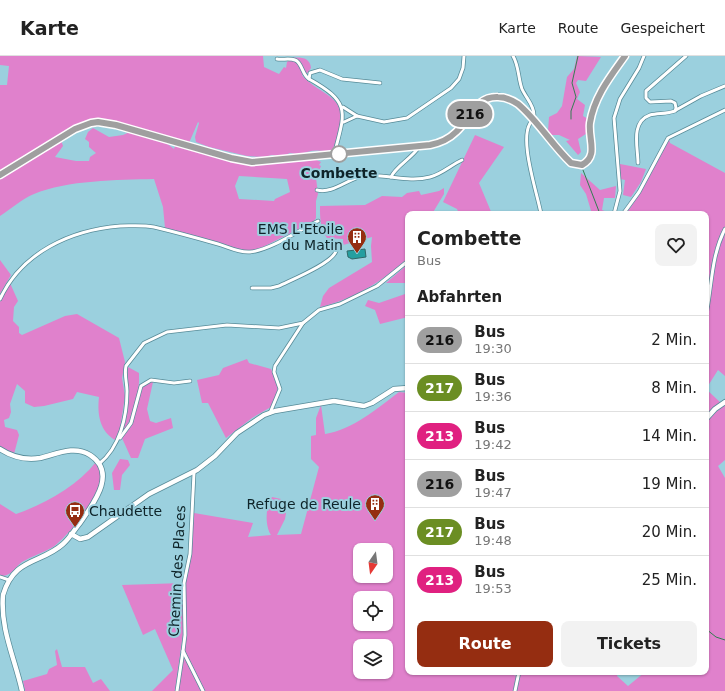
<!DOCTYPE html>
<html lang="de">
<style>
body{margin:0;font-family:"DejaVu Sans",sans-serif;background:#f2f2f2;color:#222;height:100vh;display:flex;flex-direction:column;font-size:15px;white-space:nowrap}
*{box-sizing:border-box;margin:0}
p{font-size:13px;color:#767676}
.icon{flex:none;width:22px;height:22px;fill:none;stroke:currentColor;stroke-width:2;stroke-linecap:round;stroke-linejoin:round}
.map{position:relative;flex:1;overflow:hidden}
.drawer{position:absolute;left:405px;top:155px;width:304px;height:464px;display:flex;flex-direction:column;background:#fff;border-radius:8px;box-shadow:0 1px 3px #0004}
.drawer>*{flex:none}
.badge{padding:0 8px;border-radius:13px;font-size:14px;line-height:26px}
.needle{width:26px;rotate:194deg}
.buttons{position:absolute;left:353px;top:487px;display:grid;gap:8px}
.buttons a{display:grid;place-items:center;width:40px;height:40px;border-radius:8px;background:#fff;box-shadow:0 1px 3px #0004;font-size:20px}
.map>.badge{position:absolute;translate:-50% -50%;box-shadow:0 0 0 2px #fff}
h2{padding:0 12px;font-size:15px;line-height:36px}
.round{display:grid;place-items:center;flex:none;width:42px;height:42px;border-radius:8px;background:#f2f2f2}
.overview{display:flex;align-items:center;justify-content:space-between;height:68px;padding:0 12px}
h1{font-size:19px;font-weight:800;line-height:30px}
.primary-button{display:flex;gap:8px;margin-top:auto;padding:8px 12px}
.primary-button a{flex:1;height:46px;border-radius:8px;background:#952d11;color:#fff;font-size:16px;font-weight:800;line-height:46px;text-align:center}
.primary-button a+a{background:#f2f2f2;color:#222}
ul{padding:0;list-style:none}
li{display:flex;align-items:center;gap:12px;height:48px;padding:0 12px;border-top:1px solid #e0e0e0}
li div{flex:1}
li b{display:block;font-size:15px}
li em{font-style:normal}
li .badge{min-width:44px;font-weight:700;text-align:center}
header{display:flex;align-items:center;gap:24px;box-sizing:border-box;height:56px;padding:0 20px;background:#fff;border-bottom:1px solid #e0e0e0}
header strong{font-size:19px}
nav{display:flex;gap:22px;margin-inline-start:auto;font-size:14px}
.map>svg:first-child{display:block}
</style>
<header>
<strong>Karte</strong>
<nav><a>Karte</a><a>Route</a><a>Gespeichert</a></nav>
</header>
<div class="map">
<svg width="725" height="635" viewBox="0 0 725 635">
<rect width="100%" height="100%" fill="#9bd0de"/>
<g fill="#e081cc" fill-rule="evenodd">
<path d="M0,0H263L264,11L279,18L284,11L286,12L287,6L291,2C300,1 310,1 311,12L306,19H302C319,40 351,39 339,77C336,84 335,92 329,97C321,93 308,94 300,99L290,97L280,101L272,99L265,101L247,100L209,91L196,86L195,81L199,67L198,66L189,87L95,63L75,70L0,116V29H7L9,10L0,9Z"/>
<path d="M577,0L601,1L586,25L578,24L576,27L580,36L577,43L585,49L583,60L590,64L589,76L578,83L581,96L578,99L566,85L570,84L559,79H551L548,75L549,61L557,57L562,50L567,21L574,13Z"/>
<path d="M93,72L109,81L123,79L132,75L165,86L174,93L175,90L252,109L307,105L312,102L321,106L319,109L321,110L316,122L318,138L316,145V162L314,165L263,191L254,194H240L165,172L163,151L154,123C118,124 67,124 34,138C22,143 11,153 0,160V122L61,84L63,90L55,101L76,105H89L90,101L96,97L89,91V86L85,83L88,76ZM239,120L287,123L290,136L275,143L274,145L239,143L235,130Z"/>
<path d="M475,79L504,91L479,127L492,158H459L457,153L443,146Z"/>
<path d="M669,83L670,87L725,117V320L718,314L706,333L721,347L716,356L725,349V404L718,410L725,422V635H204L184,595L185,527L191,498L192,458L194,457L253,467L248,481L271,479C265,470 265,451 272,441L281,443L282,453L286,457L285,463L277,479L301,478L319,411L311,403V380L316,379V362L321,349L325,378C352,374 378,352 399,336L408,337V616H512L515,620L518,616H618L617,620L628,630L645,616H706V158H626L640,137ZM360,494H386V520H360ZM360,542H386V568H360ZM360,590H386V616H360Z"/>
<path d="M620,108L646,113L641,126L631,141L623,139L625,124L620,123Z"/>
<path d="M581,117L600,134L616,130L615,142H604L602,154L612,158H592L586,138L580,129Z"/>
<path d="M444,132V138L432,158H408V202C381,226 355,243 320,251L323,240L329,232L372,206L371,190L372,181L343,189V183L327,182C320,172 320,162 320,150L365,149L382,140L402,141L407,137L419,135L421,139L439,135Z"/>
<path d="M0,204L11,219L0,238Z"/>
<path d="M408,208V227H386Z"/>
<path d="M10,227L18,245L14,251L13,265L19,271V277L22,279L65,260L77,258L119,282L125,306L122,322L125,340L120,373L115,384C100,375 97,359 99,341L77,336L73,343L44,350L34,351L25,347V335L17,328L10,348L11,356L9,362L4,364L5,371L17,374L19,379L14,398L0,391V246Z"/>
<path d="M408,237V261L380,268L375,254L365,250L368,244L379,247Z"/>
<path d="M247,303L249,307L271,313L278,329L277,339L271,351L252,362L226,382L208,347H202L197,324L219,319L223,312Z"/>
<path d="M128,311L139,317C140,338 134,362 121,378C124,367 128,356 128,343C128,332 126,322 128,311Z"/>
<path d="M151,326H153L147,353L150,365L156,367L171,362L173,372L145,383L138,402H131L122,382L132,369L142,331Z"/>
<path d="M120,403L128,404L130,409L122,419L120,434H114L112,417Z"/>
<path d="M96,406C102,414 102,427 98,438C92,450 64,484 53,491C43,497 32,500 22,506C14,512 12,520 0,520V448L16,458C45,448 77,430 96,406Z"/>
<path d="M183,527V578L175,635H152L173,614L155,573L143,579L122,529Z"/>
<path d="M57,593L62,611H85L93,627L101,623L110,635H25L23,625L47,618L49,613L57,609L55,595Z"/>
<path d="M183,600L190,610L201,635H178Z"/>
</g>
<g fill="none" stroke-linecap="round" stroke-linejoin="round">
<g stroke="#337e52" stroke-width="1">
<path d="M571,63V55L576,41L572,27L578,0"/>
<path d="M583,114L600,158"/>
<path d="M706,573L716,581L725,584"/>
</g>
</g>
<path fill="#259fa0" stroke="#306868" d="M365,193L366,201L352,203L348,201L347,195Z"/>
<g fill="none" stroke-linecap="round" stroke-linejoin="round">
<g stroke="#578b98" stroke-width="4.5">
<g id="street">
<path d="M513,0C519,10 518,22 522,33C526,42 534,49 534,59L531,62"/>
<path d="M277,3C282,4 290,2 295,4C302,6 302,19 309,23C352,47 345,56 334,99"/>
<path d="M309,23L310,17L320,14L342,23L380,27"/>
<path d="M343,51L357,60"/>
<path d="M676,54L701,40L725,30"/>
<path d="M533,64C516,77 538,139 541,158"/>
<path d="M344,66L357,60L384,66L407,62L451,32L459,23L463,12L464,0"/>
<path d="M638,107C638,92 630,66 650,59C658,57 667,58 675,55L676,52L675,47L671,45L650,46L646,42V35L686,0"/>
<path d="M391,121C395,111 412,102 419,91"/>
<path d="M317,134C333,138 347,123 363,120C385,117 407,127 430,121C442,118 451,109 462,104"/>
<path d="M614,158L620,135L614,62L620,43L639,12L644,0"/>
<path d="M623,158L639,136L668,82L725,54"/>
<path d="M252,232H271L279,230C291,224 333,207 336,195L333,191"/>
<path d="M0,243C22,196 71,174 120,170C132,170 143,169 154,171C175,176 197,182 218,188C228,191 239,197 250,196C271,194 299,174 318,165"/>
<path d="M706,259C712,230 711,200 725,173"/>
<path d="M270,357L280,333L274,316L275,310L303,267"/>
<path d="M120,382L131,367L141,330L151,324L174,327L190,325"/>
<path d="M99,408C120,391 127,361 127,335C127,327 124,319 126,310L144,287L167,276L227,269L279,272L303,267L319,254L340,248L377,230L408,205"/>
<path d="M194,417L190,498L184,527L185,579L183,595L203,635"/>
<path d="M0,521L9,524"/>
<path d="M177,635L183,595"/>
<path d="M515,635L519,616"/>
</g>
</g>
<g stroke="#578b98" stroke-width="6">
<g id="secondary">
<path d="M706,363L715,353L725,346"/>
<path d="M0,393C12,401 26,404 40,402C57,398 74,389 90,399C118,417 93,448 80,467C74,474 70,482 63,488C41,508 14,501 3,539C0,573 15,603 22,635"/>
<path d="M71,478L80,483L88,481L149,438L197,414L215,400L237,377L264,359L275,355L334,345L364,350L372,347L394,333L408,332"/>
</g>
</g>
<g stroke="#578b98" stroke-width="6">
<path id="primary" d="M0,119L75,73L91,67L116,69L231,102L252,106L430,89C440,87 449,83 457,76C474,60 484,24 516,47C534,60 552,87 567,104C574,110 583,112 589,104C596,95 589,79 590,68C593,42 610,21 625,0"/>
</g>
<use href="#street" stroke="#fff" stroke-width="3"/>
<use href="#secondary" stroke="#fff" stroke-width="4.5"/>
<use href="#primary" stroke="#fff" stroke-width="5"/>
</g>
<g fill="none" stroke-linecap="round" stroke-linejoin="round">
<g stroke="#fff" stroke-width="9">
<path id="line" d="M0,119L75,73L91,67L98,66L116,69L231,102L252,106L430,89C440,87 449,83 456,76C471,63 475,40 498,41C506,41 512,44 518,48C538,65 552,89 571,107L582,109C599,100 588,83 590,67C594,41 610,21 625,0"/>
</g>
<use href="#line" stroke="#9f9f9f" stroke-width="6"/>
</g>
<defs>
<g id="building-pin" transform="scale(1)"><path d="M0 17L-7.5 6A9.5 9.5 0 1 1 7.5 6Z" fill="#952d11" stroke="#9bd0de"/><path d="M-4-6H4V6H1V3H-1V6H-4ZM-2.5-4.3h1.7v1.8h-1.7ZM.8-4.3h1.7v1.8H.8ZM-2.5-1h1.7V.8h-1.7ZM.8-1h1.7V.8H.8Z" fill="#fff"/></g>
<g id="bus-pin" transform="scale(1)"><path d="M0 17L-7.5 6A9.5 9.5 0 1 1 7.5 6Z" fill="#952d11" stroke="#9bd0de"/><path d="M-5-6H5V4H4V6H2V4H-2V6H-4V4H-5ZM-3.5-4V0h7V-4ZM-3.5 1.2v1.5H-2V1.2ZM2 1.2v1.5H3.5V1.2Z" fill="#fff"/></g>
</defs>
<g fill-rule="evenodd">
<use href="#building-pin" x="357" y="181"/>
<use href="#building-pin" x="375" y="448"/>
<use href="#bus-pin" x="75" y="455"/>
</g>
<circle fill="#fff" stroke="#9f9f9f" stroke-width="2" cx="339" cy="98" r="8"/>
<g text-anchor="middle" stroke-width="4" stroke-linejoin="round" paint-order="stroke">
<g font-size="14" font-weight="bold" fill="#0e2429" stroke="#9bd0de">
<text x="339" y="122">Combette</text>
</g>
<g font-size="14" fill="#0e2429" stroke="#9bd0de" text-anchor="end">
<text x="343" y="178">EMS L'Etoile<tspan x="343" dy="16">du Matin</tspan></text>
<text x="361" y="453">Refuge de Reule</text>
<text x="89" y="460" text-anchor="start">Chaudette</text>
</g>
<g font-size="14" fill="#0e2429" stroke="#9bd0de">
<text transform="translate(177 515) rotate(-87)" y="5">Chemin des Places</text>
</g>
</g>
</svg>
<div class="buttons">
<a><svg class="needle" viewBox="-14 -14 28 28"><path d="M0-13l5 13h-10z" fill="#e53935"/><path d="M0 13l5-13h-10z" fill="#767676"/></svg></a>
<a><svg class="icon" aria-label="locate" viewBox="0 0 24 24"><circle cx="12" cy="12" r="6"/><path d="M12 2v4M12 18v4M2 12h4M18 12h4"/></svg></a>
<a><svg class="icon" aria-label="layers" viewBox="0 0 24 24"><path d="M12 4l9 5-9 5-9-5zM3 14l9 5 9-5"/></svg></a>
</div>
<b class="badge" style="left:470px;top:58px;background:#9f9f9f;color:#111">216</b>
<section class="drawer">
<div class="overview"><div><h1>Combette</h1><p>Bus</p></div><a class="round"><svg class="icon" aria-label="heart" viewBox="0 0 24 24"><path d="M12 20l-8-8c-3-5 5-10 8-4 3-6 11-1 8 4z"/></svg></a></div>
<h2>Abfahrten</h2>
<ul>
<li><span class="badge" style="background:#9f9f9f;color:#111">216</span><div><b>Bus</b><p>19:30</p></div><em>2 Min.</em></li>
<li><span class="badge" style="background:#6b8e23;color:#fff">217</span><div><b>Bus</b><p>19:36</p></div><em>8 Min.</em></li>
<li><span class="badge" style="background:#e02080;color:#fff">213</span><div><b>Bus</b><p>19:42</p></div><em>14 Min.</em></li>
<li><span class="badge" style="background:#9f9f9f;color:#111">216</span><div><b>Bus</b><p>19:47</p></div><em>19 Min.</em></li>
<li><span class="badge" style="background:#6b8e23;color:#fff">217</span><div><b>Bus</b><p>19:48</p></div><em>20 Min.</em></li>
<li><span class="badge" style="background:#e02080;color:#fff">213</span><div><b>Bus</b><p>19:53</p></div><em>25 Min.</em></li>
</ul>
<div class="primary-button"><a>Route</a><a>Tickets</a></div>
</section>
</div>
